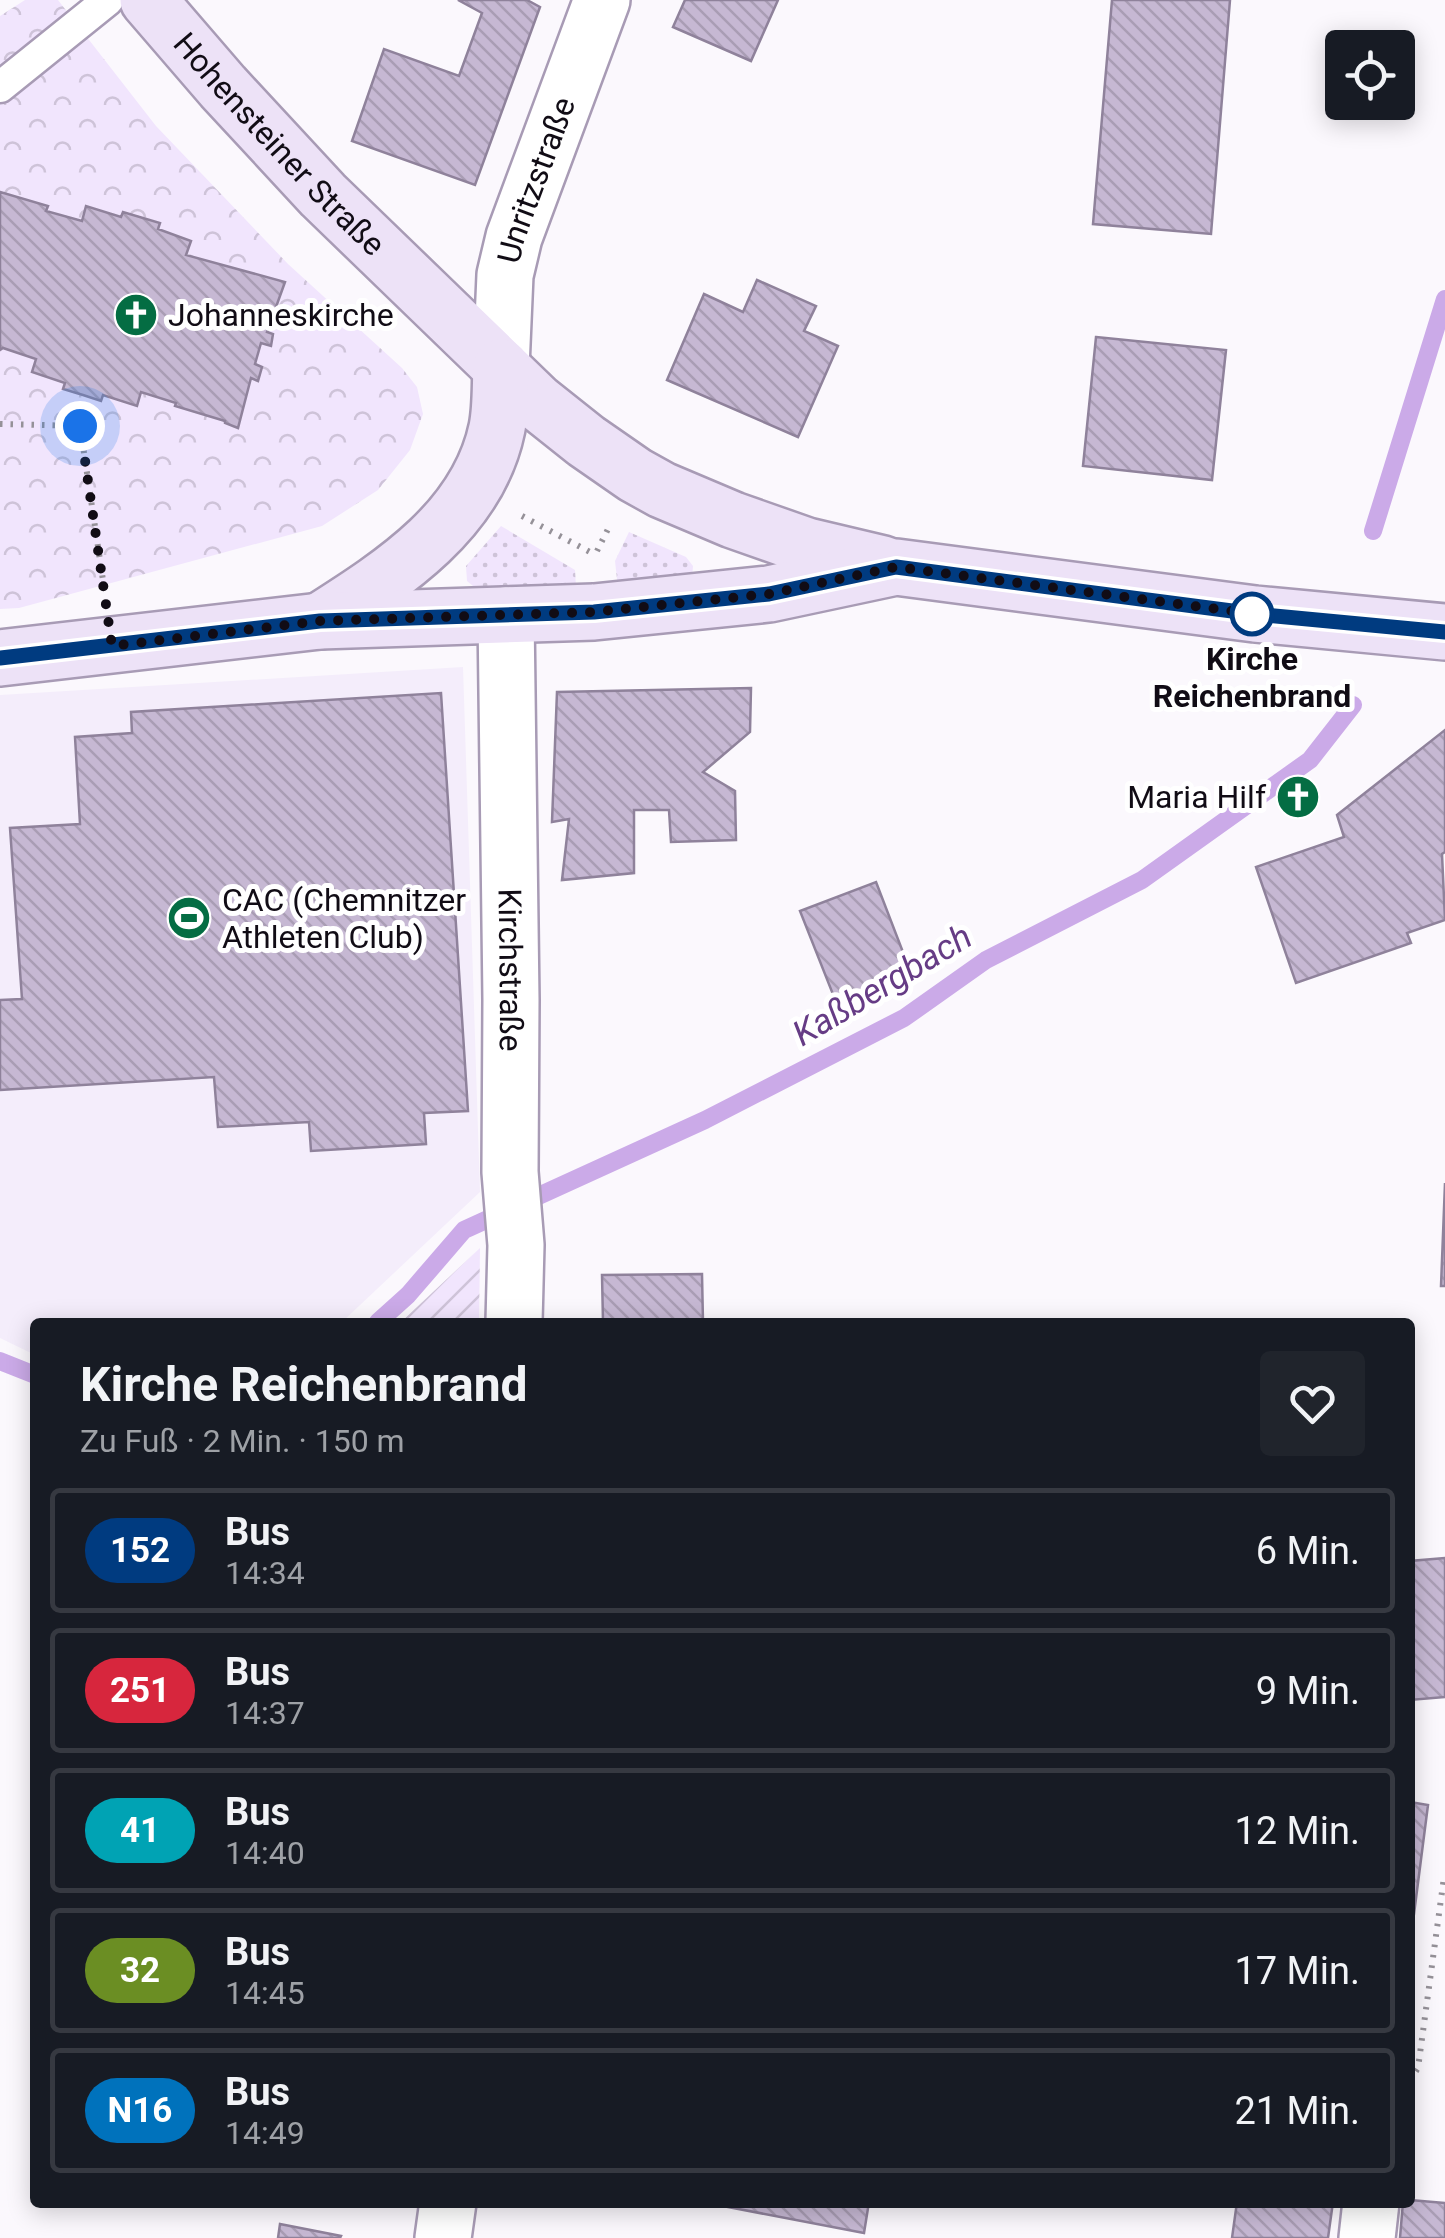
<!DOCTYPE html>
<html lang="de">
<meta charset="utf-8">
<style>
body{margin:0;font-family:Roboto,sans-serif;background:#20242c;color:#f1f3f6;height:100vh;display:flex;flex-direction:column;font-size:38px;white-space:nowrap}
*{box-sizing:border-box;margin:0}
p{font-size:32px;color:#9ea1a6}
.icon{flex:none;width:55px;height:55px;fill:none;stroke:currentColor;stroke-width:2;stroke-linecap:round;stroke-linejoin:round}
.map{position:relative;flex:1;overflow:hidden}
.side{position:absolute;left:30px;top:1318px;width:1385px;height:890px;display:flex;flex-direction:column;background:#171b24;border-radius:10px;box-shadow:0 5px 25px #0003}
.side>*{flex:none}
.badge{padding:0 20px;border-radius:32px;font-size:35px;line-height:65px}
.fabs{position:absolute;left:1325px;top:30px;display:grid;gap:20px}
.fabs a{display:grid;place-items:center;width:90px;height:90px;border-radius:10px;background:#171b24;box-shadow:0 5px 25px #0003;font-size:50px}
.you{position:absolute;width:50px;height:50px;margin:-25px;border:8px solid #fff;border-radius:50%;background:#1a73e8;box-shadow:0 0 0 15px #1a73e833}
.map>.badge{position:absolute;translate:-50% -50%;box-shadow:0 0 0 5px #fff}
.round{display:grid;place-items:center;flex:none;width:105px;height:105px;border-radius:10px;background:#20242c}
.head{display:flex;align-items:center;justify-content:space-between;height:170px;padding:0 50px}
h1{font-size:48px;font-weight:700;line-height:75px}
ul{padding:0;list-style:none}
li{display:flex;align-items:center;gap:30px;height:125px;margin:0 20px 15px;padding:0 30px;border:5px solid #363941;border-radius:10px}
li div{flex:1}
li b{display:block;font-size:38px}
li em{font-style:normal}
li .badge{min-width:110px;font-weight:700;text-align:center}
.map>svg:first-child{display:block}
</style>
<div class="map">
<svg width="1445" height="2238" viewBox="0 0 1445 2238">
<defs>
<pattern id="grass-dots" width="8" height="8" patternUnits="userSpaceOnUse" patternTransform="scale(2.5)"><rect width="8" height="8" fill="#f1e5fd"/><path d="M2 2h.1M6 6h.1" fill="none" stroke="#cec3d8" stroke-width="1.8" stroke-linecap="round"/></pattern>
<pattern id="forest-crowns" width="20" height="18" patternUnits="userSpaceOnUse" patternTransform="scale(2.5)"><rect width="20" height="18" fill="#f1e5fd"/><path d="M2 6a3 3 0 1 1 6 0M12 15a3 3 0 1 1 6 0" fill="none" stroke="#cec3d8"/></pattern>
<pattern id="garden-furrows" width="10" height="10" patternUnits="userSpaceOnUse" patternTransform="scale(2.5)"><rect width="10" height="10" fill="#f1e5fd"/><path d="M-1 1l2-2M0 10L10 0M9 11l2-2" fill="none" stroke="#cec3d8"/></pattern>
<pattern id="building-back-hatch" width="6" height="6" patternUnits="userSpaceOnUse" patternTransform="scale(2.5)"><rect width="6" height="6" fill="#c6b8d3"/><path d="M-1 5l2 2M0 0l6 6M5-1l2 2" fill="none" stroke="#a99db4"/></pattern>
</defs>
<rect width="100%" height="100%" fill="#fbf8fd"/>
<path fill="#f4edfb" d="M463,667L480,1192L342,1322H35V1355L0,1338V695Z"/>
<g fill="url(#grass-dots)">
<path d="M501,526L575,570L576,587L479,591L467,581L466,566Z"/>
<path d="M629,532L686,557L693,566L692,578L618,588L615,561Z"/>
</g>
<path fill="url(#forest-crowns)" d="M25,0H58L156,126L288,264L402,368L417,387L423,414L410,450L378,490L322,526L19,608L0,609V16Z"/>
<path fill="url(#garden-furrows)" d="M480,1248L479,1322H401Z"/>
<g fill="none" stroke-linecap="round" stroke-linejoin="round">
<g stroke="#cbaae8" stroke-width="18">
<path d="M1373,531L1445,299"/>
<path d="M378,1322L408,1295L464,1230L705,1120L904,1018L986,960L1142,880L1310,760L1353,705"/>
<path d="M0,1361L35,1375"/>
</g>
</g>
<g fill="url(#building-back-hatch)" stroke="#8f829b" stroke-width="2.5">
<path d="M458,0H527L540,7L475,185L352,141L384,49L459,76L482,13Z"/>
<path d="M685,0H778L751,61L673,27Z"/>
<path d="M1112,0H1230L1211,234L1093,224Z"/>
<path d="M0,192L48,206L46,211L82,221L86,206L121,217L123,212L160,223L158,229L191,241L186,255L285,282L267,332L273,334L271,346L261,343L255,364L262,367L258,381L251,378L238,428L225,423V421L175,406L176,403L141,392L137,406L103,395L101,401L83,395L63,389L65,383L32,372L36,359L3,348L0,350Z"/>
<path d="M757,280L816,306L804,331L838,346L798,437L667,380L704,294L743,312Z"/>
<path d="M1096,337L1226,350L1212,480L1083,466Z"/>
<path d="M751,688L750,732L703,772L735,791L736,840L671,842L669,810H634V873L562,880L569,819L552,822L557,692Z"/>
<path d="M441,693L468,1111L424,1113L426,1144L311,1151L309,1122L218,1127L214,1077L0,1090V1000L22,999L10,828L80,824L75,737L132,733L131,712Z"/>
<path d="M1445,730V852L1442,854L1445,920L1407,933L1411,943L1296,983L1256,867L1344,837L1337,815Z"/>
<path d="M876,882L911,973L836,1002L800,911Z"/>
<path d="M1445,1183V1286H1441Z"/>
<path d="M702,1274L703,1322H603L602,1275Z"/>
<path d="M1445,1558V1697L1410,1700V1561Z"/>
<path d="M1410,1802L1428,1805L1410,1945Z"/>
<path d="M1410,2200L1445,2203V2238H1400L1403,2202H1410Z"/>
<path d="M702,2202H869L864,2233Z"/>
<path d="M1237,2202H1333L1328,2238H1232Z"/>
<path d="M280,2224L341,2236L340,2238H278Z"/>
</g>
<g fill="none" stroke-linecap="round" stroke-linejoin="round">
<g stroke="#a89bb5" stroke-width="35">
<path id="service" d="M0,87L108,0"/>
</g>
<g stroke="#a89bb5" stroke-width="60">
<g id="minor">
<path id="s1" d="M506,615L511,1000L510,1172L516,1245L514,1322"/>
<path d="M443,2238L448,2202"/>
<path d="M1367,2238L1371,2202"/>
</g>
</g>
<g stroke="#a89bb5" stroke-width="60">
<g id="tertiary">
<path id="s2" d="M501,367L505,275L514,237L602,0"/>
</g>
</g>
<g stroke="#a89bb5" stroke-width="60">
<g id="secondary">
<path id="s3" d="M148,0L223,87L323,195L537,402L586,441L635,475L662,490L733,520L807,546L883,564"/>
<path d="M320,621C394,574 478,520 497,428C501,408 500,387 501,367"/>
<path d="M0,658L320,621L594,612L769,594L896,567L1255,614L1445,632"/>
</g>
</g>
<g stroke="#959198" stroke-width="6" stroke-dasharray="2.5 8" stroke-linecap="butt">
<path d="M0,424L80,426L104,587"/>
<path d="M80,426L83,395"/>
<path d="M522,516L590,552"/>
<path d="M597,551L609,527"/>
<path d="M1410,2080L1418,2068L1444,1877"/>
</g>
<use href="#service" stroke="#fff" stroke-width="30"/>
<use href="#minor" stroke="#fff" stroke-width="55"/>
<use href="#tertiary" stroke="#fff" stroke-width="55"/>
<use href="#secondary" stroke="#ede2f7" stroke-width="55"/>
</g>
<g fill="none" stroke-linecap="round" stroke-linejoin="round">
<g stroke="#fff" stroke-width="22">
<path id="line" d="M0,658L320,621L594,612L769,594L896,567L1255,614L1445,632"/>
</g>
<use href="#line" stroke="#003b80" stroke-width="15"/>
<path stroke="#110c15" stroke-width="10" stroke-dasharray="0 18" d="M80,426L112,646L320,621L594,612L769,594L896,567L1255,614H1252"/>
</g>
<defs>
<g id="church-disc" transform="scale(2.25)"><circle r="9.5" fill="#046d43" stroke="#fff"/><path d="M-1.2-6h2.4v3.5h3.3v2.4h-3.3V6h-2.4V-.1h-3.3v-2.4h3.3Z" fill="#fff"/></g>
<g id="stadium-disc" transform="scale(2.25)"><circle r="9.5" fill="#046d43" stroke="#fff"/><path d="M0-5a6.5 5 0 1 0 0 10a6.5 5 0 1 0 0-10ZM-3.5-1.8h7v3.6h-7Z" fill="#fff"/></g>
</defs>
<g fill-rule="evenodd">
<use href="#church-disc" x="136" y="315"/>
<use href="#church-disc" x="1298" y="797"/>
<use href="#stadium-disc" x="189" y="918"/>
</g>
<circle fill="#fff" stroke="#003b80" stroke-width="5" cx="1252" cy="614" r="20"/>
<g text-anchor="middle" stroke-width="10" stroke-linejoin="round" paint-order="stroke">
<g font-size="32" fill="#110c15" stroke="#fff">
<text dy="11" stroke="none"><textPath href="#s3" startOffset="195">Hohensteiner Straße</textPath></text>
<text dy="11" stroke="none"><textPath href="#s2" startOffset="192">Unritzstraße</textPath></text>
<text dy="11" stroke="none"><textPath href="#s1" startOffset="355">Kirchstraße</textPath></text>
</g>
<g font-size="32" fill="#110c15" stroke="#fff" text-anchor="start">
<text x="168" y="326">Johanneskirche</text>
<text x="1266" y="808" text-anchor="end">Maria Hilf</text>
<text x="222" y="911">CAC (Chemnitzer<tspan x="222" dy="37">Athleten Club)</tspan></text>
</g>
<g font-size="32" font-weight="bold" fill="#110c15" stroke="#fff">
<text x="1252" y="670">Kirche<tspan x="1252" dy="37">Reichenbrand</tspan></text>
</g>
<g font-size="35" font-style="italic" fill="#663c85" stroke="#fff">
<text transform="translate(882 985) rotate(-31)" y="12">Kaßbergbach</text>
</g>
</g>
</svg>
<div class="fabs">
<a><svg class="icon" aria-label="locate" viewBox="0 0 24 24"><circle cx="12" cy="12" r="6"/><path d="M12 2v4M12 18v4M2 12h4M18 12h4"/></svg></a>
</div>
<div class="you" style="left:80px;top:426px"></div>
<section class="side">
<div class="head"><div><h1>Kirche Reichenbrand</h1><p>Zu Fuß · 2 Min. · 150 m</p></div><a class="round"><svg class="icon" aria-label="heart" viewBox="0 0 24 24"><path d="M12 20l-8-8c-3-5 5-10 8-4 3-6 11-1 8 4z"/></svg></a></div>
<ul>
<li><span class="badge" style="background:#003b80;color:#fff">152</span><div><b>Bus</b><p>14:34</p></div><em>6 Min.</em></li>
<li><span class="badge" style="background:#d7263d;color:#fff">251</span><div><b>Bus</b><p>14:37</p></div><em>9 Min.</em></li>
<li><span class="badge" style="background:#00a3b4;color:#fff">41</span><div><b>Bus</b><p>14:40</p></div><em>12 Min.</em></li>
<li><span class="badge" style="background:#6b8e23;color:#fff">32</span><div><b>Bus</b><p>14:45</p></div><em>17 Min.</em></li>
<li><span class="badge" style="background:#0072bc;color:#fff">N16</span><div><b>Bus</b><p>14:49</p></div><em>21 Min.</em></li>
</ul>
</section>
</div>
